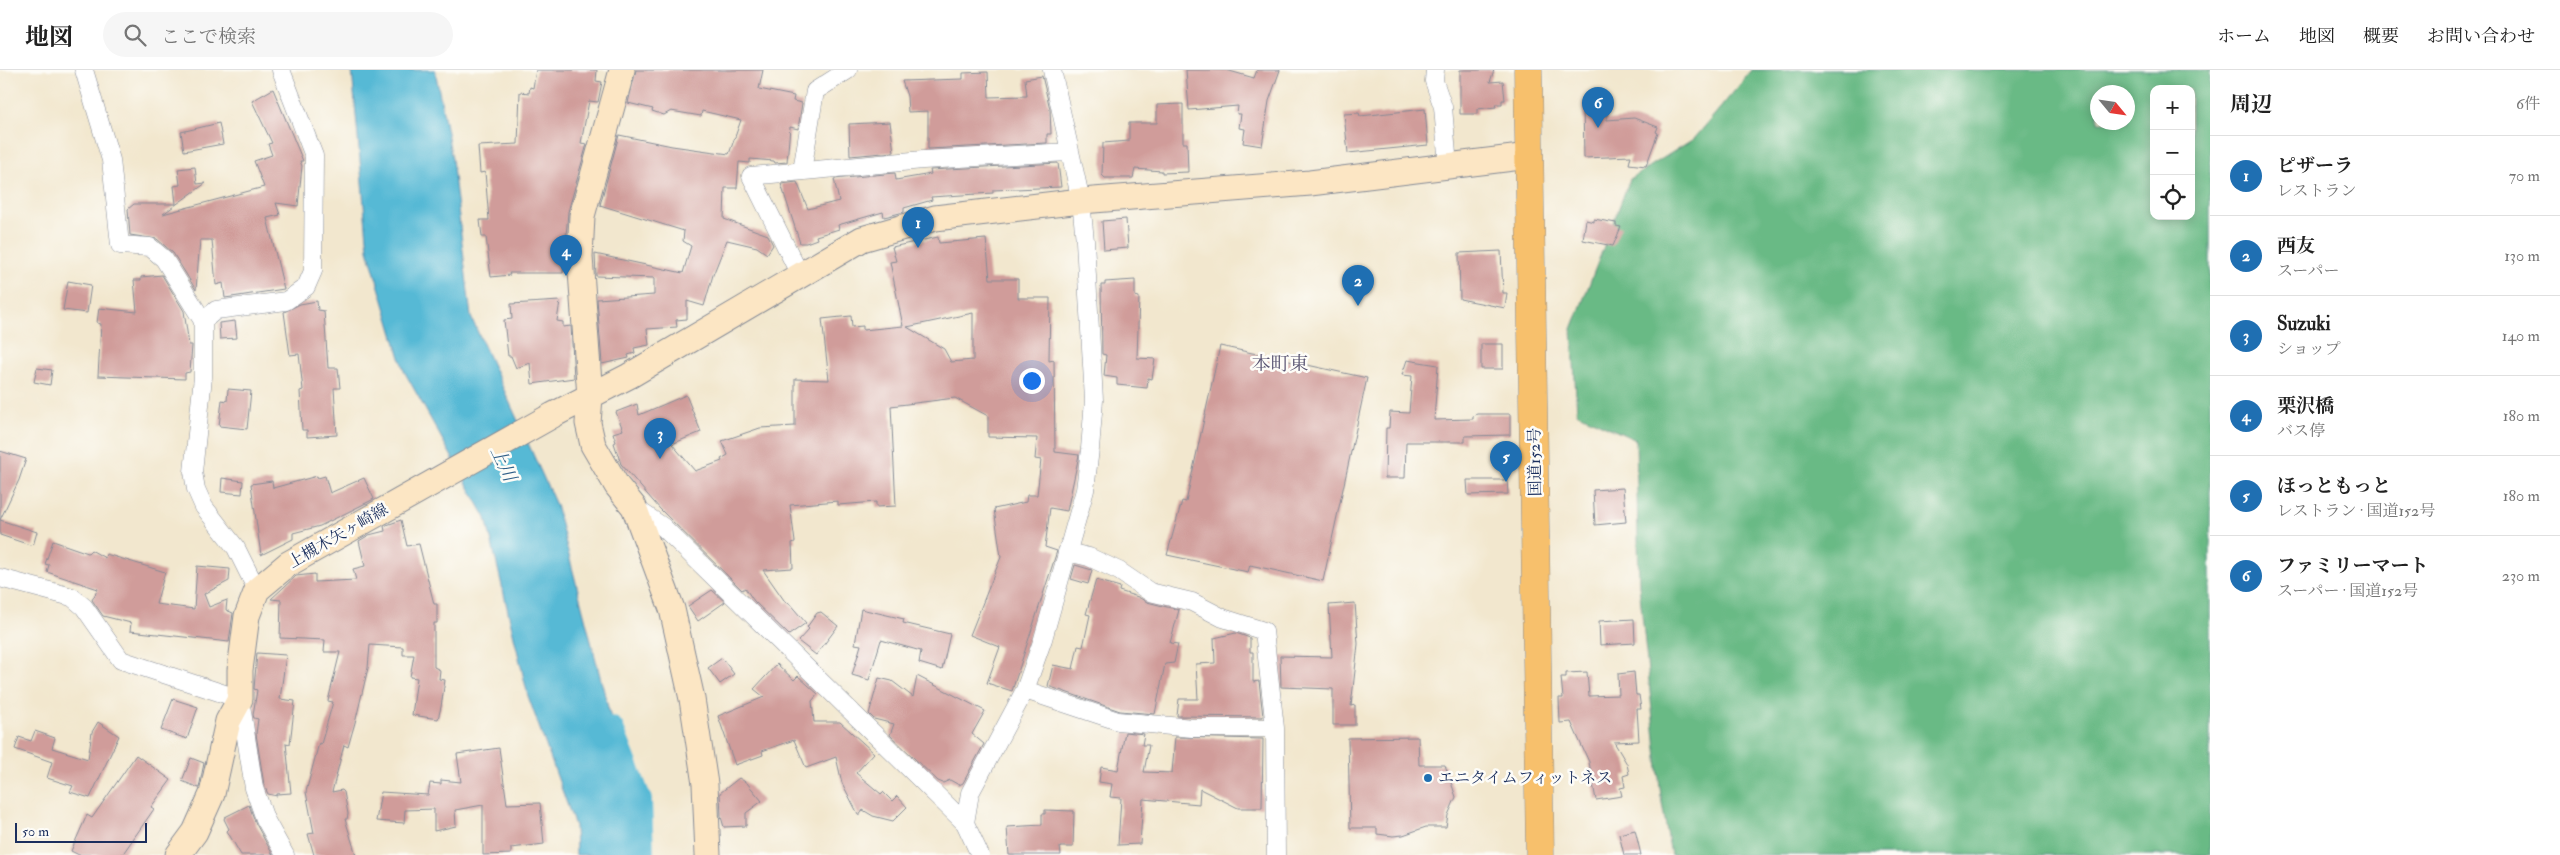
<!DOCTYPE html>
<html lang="ja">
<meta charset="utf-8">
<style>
body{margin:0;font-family:"IM FELL Double Pica","Noto Serif JP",serif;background:#f6f6f6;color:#222}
.controls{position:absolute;right:15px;top:15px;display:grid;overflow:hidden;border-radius:10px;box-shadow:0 2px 12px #0003}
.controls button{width:45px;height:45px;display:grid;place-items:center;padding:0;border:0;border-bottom:1px solid #e0e0e0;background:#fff;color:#222;font:25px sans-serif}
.compass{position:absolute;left:2090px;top:15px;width:45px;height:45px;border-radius:50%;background:#fff;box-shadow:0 2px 12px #0003;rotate:119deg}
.scale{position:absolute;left:15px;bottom:12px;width:132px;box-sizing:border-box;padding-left:5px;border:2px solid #1b2f5e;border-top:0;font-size:14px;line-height:18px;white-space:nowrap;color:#1b2f5e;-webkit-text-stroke:4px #fdfcf7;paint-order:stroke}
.you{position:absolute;left:1031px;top:310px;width:18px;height:18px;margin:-12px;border:4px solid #fff;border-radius:50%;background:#1a73e8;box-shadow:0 0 0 8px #1a73e833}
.badge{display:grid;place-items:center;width:32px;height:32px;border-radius:50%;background:#1f6fb2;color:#fff;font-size:16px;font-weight:700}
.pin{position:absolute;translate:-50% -41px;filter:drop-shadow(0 1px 2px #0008)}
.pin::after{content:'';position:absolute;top:26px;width:18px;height:15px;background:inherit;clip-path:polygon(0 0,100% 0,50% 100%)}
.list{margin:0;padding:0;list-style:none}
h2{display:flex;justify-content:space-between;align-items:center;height:65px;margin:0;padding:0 20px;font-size:21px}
h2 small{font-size:16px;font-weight:400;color:#767676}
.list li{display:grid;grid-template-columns:32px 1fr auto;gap:15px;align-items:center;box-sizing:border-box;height:80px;padding:0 20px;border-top:1px solid #e0e0e0}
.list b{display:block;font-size:19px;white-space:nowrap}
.list p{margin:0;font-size:16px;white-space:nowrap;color:#767676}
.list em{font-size:16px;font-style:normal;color:#767676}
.icon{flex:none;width:28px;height:28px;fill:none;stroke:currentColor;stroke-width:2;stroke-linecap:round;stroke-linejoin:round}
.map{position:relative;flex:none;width:2210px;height:785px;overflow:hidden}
header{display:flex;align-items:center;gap:30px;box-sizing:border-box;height:70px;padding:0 25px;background:#fff;border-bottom:1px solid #e0e0e0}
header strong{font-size:24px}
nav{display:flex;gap:28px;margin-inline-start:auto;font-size:18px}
.search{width:350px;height:45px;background:#f6f6f6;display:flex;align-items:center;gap:12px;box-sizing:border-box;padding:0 18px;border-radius:28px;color:#767676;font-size:19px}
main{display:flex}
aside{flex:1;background:#fff}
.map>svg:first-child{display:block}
</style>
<header>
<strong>地図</strong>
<div class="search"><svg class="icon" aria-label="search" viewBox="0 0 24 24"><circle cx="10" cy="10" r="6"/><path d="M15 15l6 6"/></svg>ここで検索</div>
<nav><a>ホーム</a><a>地図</a><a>概要</a><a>お問い合わせ</a></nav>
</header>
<main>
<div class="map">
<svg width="2210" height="785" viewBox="0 0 2210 785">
<rect width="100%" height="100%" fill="#fdfcf7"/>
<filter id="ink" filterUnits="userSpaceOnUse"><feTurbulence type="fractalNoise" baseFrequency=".02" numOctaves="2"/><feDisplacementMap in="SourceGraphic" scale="10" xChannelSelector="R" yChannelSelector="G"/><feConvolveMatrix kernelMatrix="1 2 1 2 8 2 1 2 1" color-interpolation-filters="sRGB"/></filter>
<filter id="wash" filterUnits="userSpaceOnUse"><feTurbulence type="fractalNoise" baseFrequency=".0096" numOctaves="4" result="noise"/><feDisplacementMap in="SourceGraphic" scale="20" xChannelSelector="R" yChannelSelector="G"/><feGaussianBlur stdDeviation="1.12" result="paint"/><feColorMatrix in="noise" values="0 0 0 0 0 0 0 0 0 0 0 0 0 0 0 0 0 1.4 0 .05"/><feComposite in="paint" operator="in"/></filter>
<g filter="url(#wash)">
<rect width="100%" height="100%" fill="#f2e7ce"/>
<path fill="#69ba85" stroke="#427472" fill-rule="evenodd" d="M 1752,0 L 2210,0 L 2210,785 L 1671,785 L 1661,727 L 1639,515 L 1636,370 L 1577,343 L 1572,259 L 1630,109 L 1695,68 ZM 2154,19 L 2191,19 L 2191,146 L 2154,146 ZM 2098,22 L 2128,22 L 2128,52 L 2098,52 Z"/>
<path fill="#56b9d5" stroke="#38749a" d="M 352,0 L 435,0 L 452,89 L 471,247 L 556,435 L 646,785 L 576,785 L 575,756 L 528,626 L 486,448 L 404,301 L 368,180 Z"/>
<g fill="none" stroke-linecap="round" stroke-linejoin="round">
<path stroke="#56b9d5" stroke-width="5.5" d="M 631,743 L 636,731"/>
<path stroke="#56b9d5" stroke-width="32" d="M 609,662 L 636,731 L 638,785"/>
</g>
<g id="blocks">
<path fill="#d09c9a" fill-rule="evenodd" d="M 536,0 L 597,0 L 596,11 L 602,12 L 598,32 L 589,31 L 581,73 L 587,74 L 568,142 L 563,203 L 509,203 L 510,205 L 491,207 L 486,167 L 482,167 L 480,150 L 489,150 L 485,102 L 480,103 L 478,76 L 518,74 L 520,22 L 529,23 L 530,17 L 533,18 Z
M 636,0 L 763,0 L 759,19 L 794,26 L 793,31 L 802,33 L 798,59 L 790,57 L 787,92 L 775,93 L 774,91 L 750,89 L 750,93 L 739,92 L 737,118 L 725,118 L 724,149 L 768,165 L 773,175 L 767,184 L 757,177 L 727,170 L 713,205 L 704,236 L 687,231 L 687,249 L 676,250 L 677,257 L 647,259 L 649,275 L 634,278 L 635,283 L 628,285 L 629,288 L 602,294 L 597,229 L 654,225 L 654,208 L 596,206 L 595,184 L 683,203 L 691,176 L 683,171 L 684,161 L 600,135 L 619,65 L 672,76 L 729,84 L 741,50 L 702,41 L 701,46 L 671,41 L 664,45 L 652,41 L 653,39 L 628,33 Z
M 1186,0 L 1226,0 L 1254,8 L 1257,0 L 1280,0 L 1269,31 L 1262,76 L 1243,73 L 1245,59 L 1239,58 L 1241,44 L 1237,44 L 1238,36 L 1189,40 Z
M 1460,0 L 1494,0 L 1490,12 L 1503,11 L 1505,30 L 1502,30 L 1502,34 L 1495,34 L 1496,37 L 1477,39 L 1477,44 L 1460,44 Z
M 988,2 L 989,27 L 1027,26 L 1025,9 L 1042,6 L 1050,39 L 1051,64 L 1047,64 L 1047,73 L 928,79 L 928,41 L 908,42 L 907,26 L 902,11 L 963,9 L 963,3 Z
M 273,19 L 303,91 L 300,91 L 302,96 L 298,136 L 276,133 L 280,145 L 267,148 L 284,219 L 225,228 L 223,213 L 216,215 L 212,170 L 200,170 L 196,220 L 173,183 L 157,169 L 130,165 L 128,139 L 134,134 L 176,134 L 174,116 L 180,115 L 178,99 L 195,97 L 197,114 L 206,113 L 163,144 L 264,117 L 254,91 L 272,85 L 268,74 L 272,73 L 252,31 Z
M 1583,32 L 1607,33 L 1607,50 L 1634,48 L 1658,57 L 1656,62 L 1658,63 L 1646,96 L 1629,94 L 1631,86 L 1584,88 Z
M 1183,34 L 1183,73 L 1187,73 L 1188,102 L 1162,103 L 1162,101 L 1135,99 L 1133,108 L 1105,108 L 1102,105 L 1103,73 L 1129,71 L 1129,53 L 1157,53 L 1157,35 Z
M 1425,39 L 1428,75 L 1348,83 L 1344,44 L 1359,43 L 1360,46 Z
M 890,52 L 894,82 L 850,86 L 849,54 Z
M 219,53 L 223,74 L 184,81 L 181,62 Z
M 1058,93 L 1061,117 L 993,120 L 993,123 L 931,127 L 932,130 L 904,138 L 904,142 L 884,147 L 883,142 L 838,155 L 839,159 L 816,166 L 817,169 L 806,173 L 800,173 L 781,114 L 797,112 L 808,139 L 839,131 L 834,109 L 895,103 L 896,110 L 931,104 L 930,100 Z
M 1126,149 L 1128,178 L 1104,180 L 1102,151 Z
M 1594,149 L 1616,153 L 1616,156 L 1621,157 L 1613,176 L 1583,170 L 1586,150 L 1594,152 Z
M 938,167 L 939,173 L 986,169 L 990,209 L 1018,209 L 1018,228 L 1050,228 L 1049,291 L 1054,290 L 1055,382 L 1079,385 L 1067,441 L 1050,438 L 1045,477 L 1057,481 L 1012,621 L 987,613 L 1000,577 L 970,565 L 1001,487 L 994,439 L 1026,432 L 1027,425 L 1037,425 L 1041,390 L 1035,389 L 1037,368 L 988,367 L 988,346 L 955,328 L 891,336 L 896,436 L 876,437 L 876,432 L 838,435 L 838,431 L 790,435 L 795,472 L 792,473 L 793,498 L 763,500 L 786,533 L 788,532 L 806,553 L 789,565 L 754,531 L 745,518 L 742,520 L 660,439 L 621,394 L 614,373 L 616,372 L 613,363 L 623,360 L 616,342 L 637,334 L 639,345 L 686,325 L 701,362 L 672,374 L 695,401 L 722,391 L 721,389 L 728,385 L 722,371 L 760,358 L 795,356 L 795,309 L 829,310 L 822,249 L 851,246 L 852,257 L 863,256 L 863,260 L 903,256 L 890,192 L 896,191 L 892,177 ZM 973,243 L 973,290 L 951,292 L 944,279 L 907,257 Z
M 1501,181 L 1503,223 L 1507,223 L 1505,238 L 1460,229 L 1459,183 Z
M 162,205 L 184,241 L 189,275 L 192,275 L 190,302 L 185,303 L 185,309 L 98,306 L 101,254 L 97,253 L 99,238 L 137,242 L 134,210 L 141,210 L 141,207 Z
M 1135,210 L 1135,226 L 1139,227 L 1137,288 L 1155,289 L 1152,309 L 1148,308 L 1147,318 L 1117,315 L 1117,308 L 1104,306 L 1106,285 L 1102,284 L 1101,215 L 1105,215 L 1105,212 Z
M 68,211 L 91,215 L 87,243 L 63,240 Z
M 317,231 L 318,240 L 324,241 L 328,298 L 338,298 L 340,318 L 334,318 L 337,365 L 307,367 L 307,360 L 302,360 L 300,321 L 303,320 L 299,284 L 290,285 L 284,242 L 300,234 Z
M 560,231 L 557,251 L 563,252 L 563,257 L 571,256 L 574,308 L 532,314 L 530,293 L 516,298 L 511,286 L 508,286 L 504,250 L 512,249 L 511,234 Z
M 235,251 L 237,268 L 220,269 L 219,253 Z
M 1481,274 L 1503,274 L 1503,299 L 1481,299 Z
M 1220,276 L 1367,308 L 1323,511 L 1250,495 L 1248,502 L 1167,485 L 1182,431 L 1186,432 Z
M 1407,290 L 1438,295 L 1434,350 L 1473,349 L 1473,346 L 1477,344 L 1510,344 L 1510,365 L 1465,366 L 1465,372 L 1406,372 L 1405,408 L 1385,408 L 1386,358 L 1389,358 L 1390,342 L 1409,343 L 1412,306 L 1402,305 Z
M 37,298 L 52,300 L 50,315 L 34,312 Z
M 228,319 L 251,321 L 247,359 L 219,356 L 222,330 L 227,331 Z
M 0,381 L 26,389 L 19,410 L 0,450 L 37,462 L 33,476 L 0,465 Z
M 317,406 L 318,408 L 325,406 L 330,423 L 364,408 L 374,429 L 320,456 L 293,463 L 293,469 L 261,485 L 251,414 L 272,411 L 273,418 Z
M 222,408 L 243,411 L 242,424 L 221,422 Z
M 1467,410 L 1507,410 L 1508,424 L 1468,425 Z
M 1623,418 L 1626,452 L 1595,455 L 1593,420 Z
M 401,450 L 407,476 L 419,474 L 434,534 L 437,534 L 437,553 L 434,553 L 434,597 L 440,600 L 439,609 L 445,610 L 441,637 L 438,649 L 412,645 L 417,608 L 410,607 L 414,585 L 403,585 L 403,577 L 370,575 L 368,598 L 356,649 L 348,677 L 344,675 L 332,722 L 342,720 L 344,722 L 348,744 L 347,749 L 345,749 L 356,785 L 314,785 L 308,764 L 314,763 L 306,722 L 319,673 L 321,674 L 333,632 L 328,631 L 340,582 L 324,582 L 325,570 L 280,568 L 281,530 L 271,529 L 296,506 L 315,504 L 315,512 L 356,510 L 353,499 L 365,496 L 359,471 L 369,465 L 385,461 L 384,456 Z
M 53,471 L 88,483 L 91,480 L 105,488 L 106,484 L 165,502 L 156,534 L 194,539 L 197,496 L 230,499 L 229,511 L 204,524 L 209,537 L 227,530 L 226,540 L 233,543 L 229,572 L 130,561 L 131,553 L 103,546 L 92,530 L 98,519 L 47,502 L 49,495 L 45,494 Z
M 1075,495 L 1092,500 L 1088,514 L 1071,509 Z
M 1096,510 L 1120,517 L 1119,521 L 1138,527 L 1147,532 L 1179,540 L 1170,573 L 1178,574 L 1174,593 L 1165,594 L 1155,644 L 1120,641 L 1048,616 L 1053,595 L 1073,599 L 1078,576 L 1083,577 L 1090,545 L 1086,544 Z
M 712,520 L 725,532 L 698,551 L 688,536 Z
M 1355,533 L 1358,574 L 1351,636 L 1355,635 L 1355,655 L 1333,655 L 1333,619 L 1281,617 L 1280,586 L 1332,587 L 1329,535 Z
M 861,539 L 904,549 L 903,553 L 950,564 L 942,600 L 919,593 L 921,581 L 881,570 L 869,610 L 852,605 L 861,575 L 855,574 Z
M 821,542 L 838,556 L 816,585 L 798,571 L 809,559 L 807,557 L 817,543 Z
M 1634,549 L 1635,573 L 1600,575 L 1599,551 Z
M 1236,563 L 1250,568 L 1250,582 L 1253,582 L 1253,612 L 1259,611 L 1263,647 L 1177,646 L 1179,629 L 1198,629 L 1196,594 L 1215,593 L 1214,568 Z
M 257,583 L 286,585 L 280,629 L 295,631 L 290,674 L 286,673 L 291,723 L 277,724 L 277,726 L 268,724 L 264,715 L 256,664 L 258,649 L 254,648 L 253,645 L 257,620 L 254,619 Z
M 722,588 L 734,604 L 720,614 L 708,598 Z
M 777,594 L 794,610 L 798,606 L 818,624 L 812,631 L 814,652 L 840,652 L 874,683 L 856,703 L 881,724 L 883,722 L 892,731 L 897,726 L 907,737 L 893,751 L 873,746 L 863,740 L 859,746 L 842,713 L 836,687 L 806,698 L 794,670 L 762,681 L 763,685 L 735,695 L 718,646 L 764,627 L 754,619 Z
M 1587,602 L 1589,626 L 1619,625 L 1618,604 L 1634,602 L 1636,625 L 1639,625 L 1641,639 L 1637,639 L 1639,671 L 1614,672 L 1627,694 L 1629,704 L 1623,706 L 1625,717 L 1620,718 L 1622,726 L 1596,730 L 1589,692 L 1571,652 L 1560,653 L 1559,628 L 1563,628 L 1561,607 L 1566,607 L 1566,603 Z
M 917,606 L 985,641 L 972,664 L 984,674 L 963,713 L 959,715 L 950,710 L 943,713 L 938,711 L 890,665 L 894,654 L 874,649 L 869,644 L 879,608 L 892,611 L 913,627 Z
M 173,629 L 198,637 L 187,669 L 161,660 Z
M 98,652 L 119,666 L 90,728 L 70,722 L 73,716 L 47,708 L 52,692 L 15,679 L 19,667 L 31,671 L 35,661 L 55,668 L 52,678 L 88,689 L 92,662 Z
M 1125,662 L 1144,664 L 1142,675 L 1149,675 L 1144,702 L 1172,703 L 1175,667 L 1263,669 L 1262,738 L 1238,738 L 1200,719 L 1199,734 L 1143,729 L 1140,774 L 1118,775 L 1121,728 L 1110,727 L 1112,714 L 1099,712 L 1101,697 L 1118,700 Z
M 1418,667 L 1419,695 L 1445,695 L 1456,727 L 1448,745 L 1446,757 L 1426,757 L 1403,765 L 1393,766 L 1377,764 L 1377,758 L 1350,758 L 1348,668 Z
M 499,678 L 507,734 L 540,733 L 544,774 L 511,778 L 511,784 L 483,785 L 483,735 L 455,740 L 456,756 L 434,761 L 434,739 L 405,740 L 404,753 L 376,751 L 381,722 L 428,725 L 430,713 L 441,714 L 441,710 L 461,712 L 457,684 Z
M 136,685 L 171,710 L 151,737 L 154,739 L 122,785 L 79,785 L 71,781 L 87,745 L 92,748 Z
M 191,688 L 204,693 L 199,718 L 182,711 Z
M 739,708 L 747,713 L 762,731 L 746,743 L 746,756 L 724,757 L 721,747 L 720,723 Z
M 249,735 L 256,754 L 273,785 L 241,785 L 227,761 L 229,759 L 224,749 L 225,747 Z
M 1045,740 L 1074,741 L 1073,777 L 1060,777 L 1061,785 L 1009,785 L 1007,757 L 1042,755 L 1042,744 L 1045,744 Z
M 1635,760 L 1641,785 L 1624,785 L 1619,764 Z"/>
</g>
</g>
<g filter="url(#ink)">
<use href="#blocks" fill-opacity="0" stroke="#868b96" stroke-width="1"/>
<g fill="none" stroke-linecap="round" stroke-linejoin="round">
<defs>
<path id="street" d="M 84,0 L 111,90 L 120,175 L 150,177 L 164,189 L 203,251 L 203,307 L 193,402 L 196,419 L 204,437 L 236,478 L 257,520
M 1435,0 L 1434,11 L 1443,37 L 1448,96
M 802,101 L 815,21 L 848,0
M 800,205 L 751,106 L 923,90 L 1069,82
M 203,251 L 216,240 L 286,231 L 306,217 L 313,201 L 314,86 L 281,0
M 634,437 L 663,457 L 965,753 L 980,785
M 1067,482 L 1089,487 L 1119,501 L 1150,522 L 1192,532 L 1223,548 L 1264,561 L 1275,658 L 1276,785
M 0,508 L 72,527 L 84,537 L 121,590 L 240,629 L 254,718 L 265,749 L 285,785
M 1025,620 L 1118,651 L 1192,658 L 1275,658
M 965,753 L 970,723 L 1025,620 L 1043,569 L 1085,420 L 1090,379 L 1094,330 L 1085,171 L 1081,131 L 1052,0"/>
<path id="secondary" d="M 622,0 L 582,146 L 580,187 L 590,327 L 588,353 L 593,375 L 617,416 L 634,437 L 672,539 L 692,629 L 705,714 L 708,785
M 178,785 L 195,762 L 212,724 L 228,651 L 240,629 L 240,600 L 247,546 L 257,520 L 288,494 L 553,345 L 629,306 L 862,169 L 935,148 L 1081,131 L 1310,113 L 1529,86"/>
<path id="highway" d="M 1528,0 L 1540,785"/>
</defs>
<use href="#street" stroke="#868b96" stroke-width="19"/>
<use href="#secondary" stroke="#868b96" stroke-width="27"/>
<use href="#highway" stroke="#868b96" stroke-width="29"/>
<use href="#street" stroke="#fff" stroke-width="18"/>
<use href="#secondary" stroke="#fce6c4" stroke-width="25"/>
<use href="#highway" stroke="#f7c06c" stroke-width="28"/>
</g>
</g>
<circle fill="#1f6fb2" stroke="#fdfcf7" stroke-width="2" cx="1428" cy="708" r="5"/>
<g text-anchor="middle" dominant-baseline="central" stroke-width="5" stroke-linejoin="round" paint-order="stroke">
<g font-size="16" fill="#1b2f5e" stroke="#fdfcf7">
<text transform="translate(1535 392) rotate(-91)">国道152号</text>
<text transform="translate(338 466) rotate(-30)">上槻木矢ヶ崎線</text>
</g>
<g font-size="16" fill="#1b2f5e" stroke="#fdfcf7" text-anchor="start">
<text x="1438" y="708">エニタイムフィットネス</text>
</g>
<g font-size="18" font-style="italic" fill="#305f88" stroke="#fdfcf7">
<text transform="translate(503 394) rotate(65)">上川</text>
</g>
<g font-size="19" fill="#5a5573" stroke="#fdfcf7">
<text x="1280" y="294">本町東</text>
</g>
</g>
</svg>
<div class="controls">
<button>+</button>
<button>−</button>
<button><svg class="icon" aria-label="locate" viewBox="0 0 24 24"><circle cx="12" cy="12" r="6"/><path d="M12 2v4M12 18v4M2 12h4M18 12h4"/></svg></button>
</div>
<svg class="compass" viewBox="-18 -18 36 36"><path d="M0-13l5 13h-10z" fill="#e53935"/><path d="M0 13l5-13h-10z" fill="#767676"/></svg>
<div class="scale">50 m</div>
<div class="you"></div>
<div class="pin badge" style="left:918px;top:178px">1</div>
<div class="pin badge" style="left:1358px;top:236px">2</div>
<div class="pin badge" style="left:660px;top:389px">3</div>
<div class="pin badge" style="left:566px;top:206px">4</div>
<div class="pin badge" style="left:1506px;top:412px">5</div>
<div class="pin badge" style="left:1598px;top:58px">6</div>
</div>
<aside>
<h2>周辺<small>6件</small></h2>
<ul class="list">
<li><span class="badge">1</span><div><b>ピザーラ</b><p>レストラン</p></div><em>70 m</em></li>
<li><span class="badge">2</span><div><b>西友</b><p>スーパー</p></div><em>130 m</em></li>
<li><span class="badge">3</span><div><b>Suzuki</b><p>ショップ</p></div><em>140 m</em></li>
<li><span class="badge">4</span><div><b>栗沢橋</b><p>バス停</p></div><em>180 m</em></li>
<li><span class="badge">5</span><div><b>ほっともっと</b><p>レストラン · 国道152号</p></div><em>180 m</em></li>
<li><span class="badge">6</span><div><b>ファミリーマート</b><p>スーパー · 国道152号</p></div><em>230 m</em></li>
</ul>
</aside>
</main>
